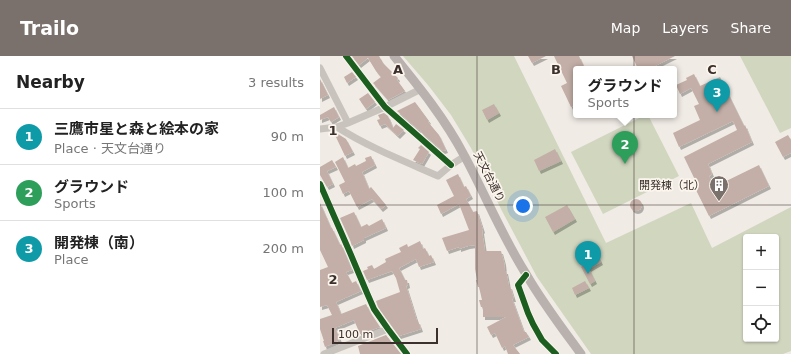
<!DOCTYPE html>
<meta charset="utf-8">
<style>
body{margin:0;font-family:"DejaVu Sans","Noto Sans JP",sans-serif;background:#f6f6f6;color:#222}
.controls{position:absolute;right:12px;bottom:12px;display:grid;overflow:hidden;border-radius:4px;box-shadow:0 1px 3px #0004}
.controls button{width:36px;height:36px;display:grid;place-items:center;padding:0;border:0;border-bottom:1px solid #e0e0e0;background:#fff;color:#222;font:20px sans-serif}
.scale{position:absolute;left:12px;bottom:10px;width:106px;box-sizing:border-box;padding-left:4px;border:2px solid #3b302b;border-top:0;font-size:11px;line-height:14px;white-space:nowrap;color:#3b302b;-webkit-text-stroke:3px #fbf5ee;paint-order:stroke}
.you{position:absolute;left:203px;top:150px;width:14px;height:14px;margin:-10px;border:3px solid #fff;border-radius:50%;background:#1a73e8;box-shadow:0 0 0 6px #1a73e833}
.badge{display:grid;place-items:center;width:26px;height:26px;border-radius:50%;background:#7a716c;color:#fff;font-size:13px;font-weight:700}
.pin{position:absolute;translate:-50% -33px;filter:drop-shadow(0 1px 2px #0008)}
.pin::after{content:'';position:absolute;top:21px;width:14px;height:12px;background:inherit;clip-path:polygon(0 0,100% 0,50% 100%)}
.popup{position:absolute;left:253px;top:10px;width:104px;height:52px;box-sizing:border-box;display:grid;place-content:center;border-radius:4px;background:#fff;filter:drop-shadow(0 1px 3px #0005);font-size:13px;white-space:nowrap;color:#767676}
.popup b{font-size:15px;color:#222}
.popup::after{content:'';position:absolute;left:50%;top:100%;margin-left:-8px;border:8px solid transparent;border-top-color:#fff}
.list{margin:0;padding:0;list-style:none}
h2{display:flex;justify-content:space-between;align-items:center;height:52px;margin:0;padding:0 16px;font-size:17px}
h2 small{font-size:13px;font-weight:400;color:#767676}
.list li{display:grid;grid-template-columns:26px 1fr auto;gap:12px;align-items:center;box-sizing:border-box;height:56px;padding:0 16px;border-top:1px solid #e0e0e0}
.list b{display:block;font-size:15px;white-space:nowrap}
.list p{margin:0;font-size:13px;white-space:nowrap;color:#767676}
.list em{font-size:13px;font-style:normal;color:#767676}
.icon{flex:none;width:22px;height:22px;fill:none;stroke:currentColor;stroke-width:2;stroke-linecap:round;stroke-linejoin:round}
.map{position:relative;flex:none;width:471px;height:298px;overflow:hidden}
header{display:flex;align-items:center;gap:24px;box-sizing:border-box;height:56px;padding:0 20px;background:#7a716c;color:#fff}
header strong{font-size:19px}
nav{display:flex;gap:22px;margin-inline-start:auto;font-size:14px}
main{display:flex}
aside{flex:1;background:#fff}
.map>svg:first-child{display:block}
</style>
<header>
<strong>Trailo</strong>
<nav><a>Map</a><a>Layers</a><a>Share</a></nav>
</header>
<main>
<aside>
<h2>Nearby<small>3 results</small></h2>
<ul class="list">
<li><span class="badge" style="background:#0f9aa8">1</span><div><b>三鷹市星と森と絵本の家</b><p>Place · 天文台通り</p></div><em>90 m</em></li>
<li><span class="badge" style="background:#2e9e5b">2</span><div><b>グラウンド</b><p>Sports</p></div><em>100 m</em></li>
<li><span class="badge" style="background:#0f9aa8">3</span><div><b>開発棟（南）</b><p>Place</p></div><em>200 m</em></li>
</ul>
</aside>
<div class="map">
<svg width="471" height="298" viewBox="0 0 471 298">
<defs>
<filter id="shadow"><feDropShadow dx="2" dy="3" stdDeviation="0" flood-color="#0004"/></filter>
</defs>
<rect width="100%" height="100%" fill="#f0ebe5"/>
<path fill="#d1d6bf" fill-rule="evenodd" d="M 83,0 L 194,0 L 286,187 L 371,147 L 392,192 L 471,151 L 471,295 L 463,298 L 271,298 L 217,221 L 182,155 L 151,92 L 131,59 L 108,29 ZM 426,181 L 456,181 L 456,283 L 426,283 Z
M 420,0 L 471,0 L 471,72 L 460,77 Z
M 325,59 L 328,59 L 359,120 L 283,158 L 251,96 Z"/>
<path fill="#c3afa7" filter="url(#shadow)" d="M 32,0 L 59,0 L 63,7 L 78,22 L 77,24 L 85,35 L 68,44 L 53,27 L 61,21 L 56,15 L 48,2 L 39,9 Z
M 208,0 L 226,0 L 212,7 Z
M 234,0 L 259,0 L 265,13 L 256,13 L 256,49 L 251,51 L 241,30 L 247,27 Z
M 312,0 L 355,0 L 329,13 L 318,13 Z
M 32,16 L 36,21 L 27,27 L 24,21 Z
M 374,18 L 380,30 L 400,21 L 424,70 L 425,69 L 432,86 L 388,108 L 392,118 L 389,120 L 394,131 L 439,109 L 449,130 L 389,160 L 375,132 L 378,130 L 364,101 L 417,74 L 413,65 L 359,91 L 353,77 L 380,64 L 374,50 L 379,48 L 371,32 L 360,38 L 356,29 L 367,24 L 366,22 Z
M 0,23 L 8,39 L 0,43 Z
M 48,37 L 55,46 L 46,53 L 39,43 Z
M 95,46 L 109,65 L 108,66 L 119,79 L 126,94 L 123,95 L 103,78 L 100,74 L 99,74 L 77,55 Z
M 174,48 L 179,57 L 167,64 L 162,54 Z
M 14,51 L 19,61 L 11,66 L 8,61 L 0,64 L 0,59 Z
M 64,57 L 68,60 L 73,72 L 76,68 L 84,74 L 78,80 L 65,68 L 60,70 L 57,64 L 60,63 L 58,59 Z
M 18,78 L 26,83 L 33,96 L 25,100 L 15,79 Z
M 468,79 L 471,84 L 471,97 L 463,101 L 455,86 Z
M 101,89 L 109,96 L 102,108 L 93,104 L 100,93 L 98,92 Z
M 235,93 L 241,105 L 219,115 L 214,104 Z
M 51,100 L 55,109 L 42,116 L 49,133 L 51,131 L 66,149 L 61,153 L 52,143 L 37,151 L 29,135 L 23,138 L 19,129 L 25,126 L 15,106 L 23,101 L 28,112 L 35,108 L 36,110 L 46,105 L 45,102 Z
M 12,104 L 16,111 L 7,115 L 13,128 L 7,131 L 0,119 L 0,111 Z
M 138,118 L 144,131 L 146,130 L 151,140 L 146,143 L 153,156 L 157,155 L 163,174 L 162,175 L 165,195 L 181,195 L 184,206 L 185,215 L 186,215 L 189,230 L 190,230 L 194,243 L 192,243 L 204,276 L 206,276 L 209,281 L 193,289 L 200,298 L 188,298 L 185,290 L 182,292 L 175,277 L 171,279 L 167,271 L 186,261 L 163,261 L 163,251 L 161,251 L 159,244 L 162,244 L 159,231 L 158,231 L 156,224 L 157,224 L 155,213 L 155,189 L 148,190 L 139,193 L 139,191 L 127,195 L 122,182 L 149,174 L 139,148 L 121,158 L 117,149 L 134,140 L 126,124 Z
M310 149a6 6 0 1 1 12 0a6 6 0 1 1-12 0Z
M 0,147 L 11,172 L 12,172 L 20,189 L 21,188 L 32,214 L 26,216 L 32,227 L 36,225 L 41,235 L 16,246 L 21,258 L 46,248 L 50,256 L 60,271 L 40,278 L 34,264 L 15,272 L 20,284 L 5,291 L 3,285 L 4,285 L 0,273 L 0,263 L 12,259 L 7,249 L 0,251 L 0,214 L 8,211 L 0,194 Z
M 247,149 L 255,163 L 233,176 L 225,161 Z
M 34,156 L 41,171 L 47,168 L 49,170 L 62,163 L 66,172 L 44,182 L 44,184 L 32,190 L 30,184 L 20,162 Z
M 100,185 L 103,193 L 105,192 L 109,200 L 111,199 L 114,206 L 99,211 L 96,203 L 79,212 L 85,224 L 87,224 L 88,229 L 86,230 L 97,265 L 98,265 L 101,273 L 79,280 L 58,251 L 56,245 L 80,236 L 76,222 L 72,215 L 47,224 L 43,215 L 48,213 L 47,211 L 52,209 L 54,213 L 66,206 L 65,203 L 81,196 L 79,192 L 87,188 L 88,191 Z
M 268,199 L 270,204 L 278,200 L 281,206 L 269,213 L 275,225 L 270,228 L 261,211 L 265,208 L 262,202 Z
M 265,225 L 269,232 L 255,239 L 252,232 Z
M 66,279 L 81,298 L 40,298 L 38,290 Z"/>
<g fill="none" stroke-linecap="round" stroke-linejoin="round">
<path stroke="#c9c3be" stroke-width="7" d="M 26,0 L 65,51 L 131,109
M 0,12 L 28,67
M 17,71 C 48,91 84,105 118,120 L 131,109 L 145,100
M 0,73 L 17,71 L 28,67 L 65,51 L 101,33
M 0,128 L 31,199 L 47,237 L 54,253 L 68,273 L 87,298
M 206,219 L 198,229 L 208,257 L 213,268 L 222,284 L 236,298
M 4,298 L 68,273"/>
<path stroke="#b8b1ad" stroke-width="9" d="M 74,0 C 100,32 125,63 144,99 C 165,138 182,180 206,218 C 222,246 242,272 261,298"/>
<defs>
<path id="cycleway" d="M 26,0 L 65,51 L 131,109
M 0,128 L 31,199 L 47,237 L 54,253 L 68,273 L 87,298
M 206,219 L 198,229 L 208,257 L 213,268 L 222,284 L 236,298"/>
</defs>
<use href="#cycleway" stroke="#fbf5ee" stroke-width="8"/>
<use href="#cycleway" stroke="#1b5e20" stroke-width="6"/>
</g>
<path fill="none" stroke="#3b302b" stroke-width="1" stroke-opacity="0.55" d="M 157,0 L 157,298M 314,0 L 314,298M 0,149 L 471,149"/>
<defs>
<symbol id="building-pin" viewBox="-11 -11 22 30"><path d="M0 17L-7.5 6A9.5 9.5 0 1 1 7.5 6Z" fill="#7a716c" stroke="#fbf5ee"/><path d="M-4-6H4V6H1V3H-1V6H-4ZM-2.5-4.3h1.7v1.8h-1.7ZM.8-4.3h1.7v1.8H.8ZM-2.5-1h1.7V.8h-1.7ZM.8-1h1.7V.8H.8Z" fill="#fff"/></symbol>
</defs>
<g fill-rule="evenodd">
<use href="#building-pin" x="388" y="118" width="22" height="30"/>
</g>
<g text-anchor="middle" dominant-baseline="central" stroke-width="3.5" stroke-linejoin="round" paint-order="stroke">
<g font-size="11" fill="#3b302b" stroke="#fbf5ee">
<text transform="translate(169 121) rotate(63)">天文台通り</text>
</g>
<g font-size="11" fill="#3b302b" stroke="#fbf5ee" text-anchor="end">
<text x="385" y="129">開発棟（北）</text>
</g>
</g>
<g font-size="13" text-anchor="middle" font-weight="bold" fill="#3b302b" stroke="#fbf5ee" stroke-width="3.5" stroke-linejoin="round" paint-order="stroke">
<text x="78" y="18">A</text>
<text x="236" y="18">B</text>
<text x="392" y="18">C</text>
<text x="13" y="79">1</text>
<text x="13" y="228">2</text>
</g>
</svg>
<div class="controls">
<button>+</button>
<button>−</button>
<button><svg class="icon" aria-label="locate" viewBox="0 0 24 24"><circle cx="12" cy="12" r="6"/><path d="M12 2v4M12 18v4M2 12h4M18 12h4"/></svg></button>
</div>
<div class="scale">100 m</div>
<div class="you"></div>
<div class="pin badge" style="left:268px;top:218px;background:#0f9aa8">1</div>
<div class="pin badge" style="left:305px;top:108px;background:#2e9e5b">2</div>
<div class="popup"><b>グラウンド</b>Sports</div>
<div class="pin badge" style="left:397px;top:56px;background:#0f9aa8">3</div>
</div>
</main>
